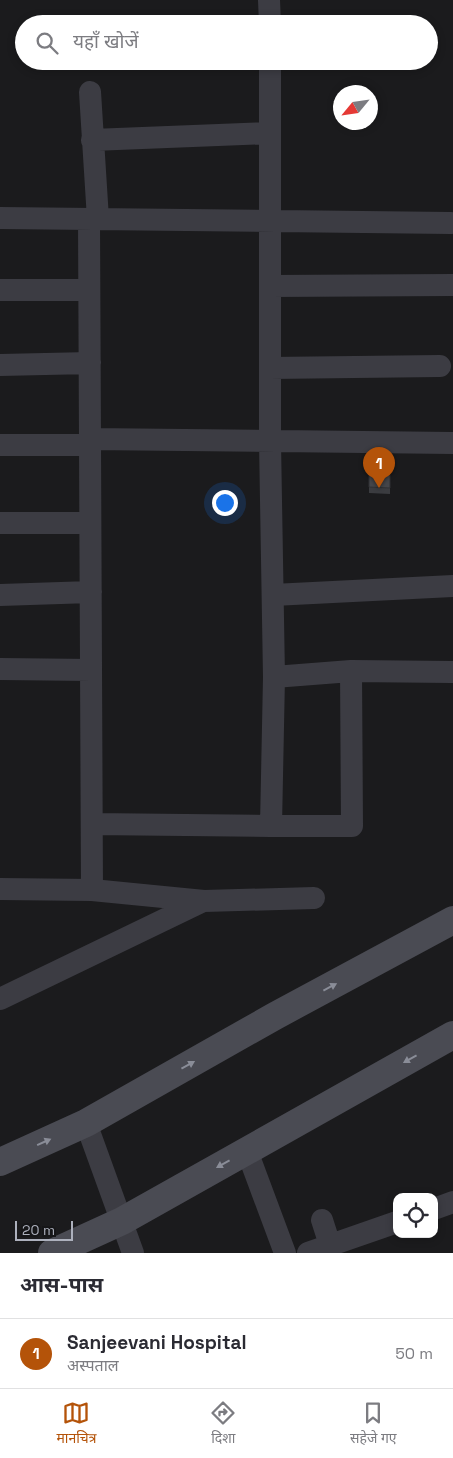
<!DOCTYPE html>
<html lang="hi">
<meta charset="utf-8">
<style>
body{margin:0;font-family:"Space Grotesk","Noto Sans Devanagari",sans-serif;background:#f7f7f7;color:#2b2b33}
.controls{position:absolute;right:15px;bottom:15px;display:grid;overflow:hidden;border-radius:10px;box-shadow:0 2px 8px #0003}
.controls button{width:45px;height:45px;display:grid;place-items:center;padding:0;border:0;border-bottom:1px solid #e1e1e2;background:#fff;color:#2b2b33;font:25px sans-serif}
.compass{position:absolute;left:333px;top:85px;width:45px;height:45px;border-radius:50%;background:#fff;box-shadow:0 2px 8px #0003;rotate:241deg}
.scale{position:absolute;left:15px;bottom:12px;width:58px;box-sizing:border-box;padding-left:5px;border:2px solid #adb1bd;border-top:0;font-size:14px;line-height:18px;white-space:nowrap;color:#adb1bd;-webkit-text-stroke:4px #161618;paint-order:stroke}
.you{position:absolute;left:224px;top:502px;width:18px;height:18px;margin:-12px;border:4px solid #fff;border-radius:50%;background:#1a73e8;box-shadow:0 0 0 8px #1a73e833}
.badge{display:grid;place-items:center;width:32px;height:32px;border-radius:50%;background:#b45309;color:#fff;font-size:16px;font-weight:700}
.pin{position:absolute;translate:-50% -41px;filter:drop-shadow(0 1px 2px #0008)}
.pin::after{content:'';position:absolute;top:26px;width:18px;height:15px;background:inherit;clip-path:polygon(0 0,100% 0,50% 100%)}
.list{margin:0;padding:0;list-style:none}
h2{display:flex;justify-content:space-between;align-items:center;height:65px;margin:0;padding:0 20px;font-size:21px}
h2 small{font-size:16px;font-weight:400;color:#7c7c81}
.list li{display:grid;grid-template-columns:32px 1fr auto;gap:15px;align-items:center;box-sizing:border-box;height:70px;padding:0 20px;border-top:1px solid #e1e1e2}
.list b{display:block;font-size:19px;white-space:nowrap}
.list p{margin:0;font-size:16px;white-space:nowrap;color:#7c7c81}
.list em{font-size:16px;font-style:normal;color:#7c7c81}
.icon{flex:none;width:28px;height:28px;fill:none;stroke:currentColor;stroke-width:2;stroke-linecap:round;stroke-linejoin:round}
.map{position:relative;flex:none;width:453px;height:1253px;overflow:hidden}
.search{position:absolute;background:#fff;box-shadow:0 2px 8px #0003;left:15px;right:15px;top:15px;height:55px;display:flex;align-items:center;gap:12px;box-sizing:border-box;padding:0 18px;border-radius:28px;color:#7c7c81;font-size:19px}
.sheet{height:135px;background:#fff}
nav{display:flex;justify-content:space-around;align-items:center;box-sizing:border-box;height:70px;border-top:1px solid #e1e1e2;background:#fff;font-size:14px;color:#7c7c81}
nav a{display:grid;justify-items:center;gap:2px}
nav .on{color:#b45309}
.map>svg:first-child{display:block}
</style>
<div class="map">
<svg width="453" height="1253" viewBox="0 0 453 1253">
<rect width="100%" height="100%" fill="#1b1b1d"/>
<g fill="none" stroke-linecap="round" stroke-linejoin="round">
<path stroke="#3c3c43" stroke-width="22" d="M 269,0 L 270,24
M 270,61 L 270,441 L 274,677 L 271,826 L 352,826 L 351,671
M 90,92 L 98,219
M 92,140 L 270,133
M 0,218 L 451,223
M 89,219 L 92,890
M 270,286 L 453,285
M 0,290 L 89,290
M 0,365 L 90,363
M 270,368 L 440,366
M 90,439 L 453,443
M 0,445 L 90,445
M 0,523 L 90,523
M 0,595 L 91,592
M 273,595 L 453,586
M 0,669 L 91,670
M 274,677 L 351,671 L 452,672
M 92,824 L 271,826
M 0,889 L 92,890 L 204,901 L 314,898
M 0,999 L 203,901
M 86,1123 L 133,1253
M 247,1151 L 285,1253
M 434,1209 L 453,1202
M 322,1220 L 330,1245
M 308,1253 L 397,1222"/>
<path stroke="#4a4b53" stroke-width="28" d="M 0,1162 L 86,1123 L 275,1016 L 453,920
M 52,1253 L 122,1221 L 453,1035"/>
</g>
<path fill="#3b3c40" d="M 369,475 L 390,475 L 390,494 L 369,493 Z"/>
<path fill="#45464a" stroke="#303134" d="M 369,475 L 390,475 L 390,488 L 369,487 Z"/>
<defs><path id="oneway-solid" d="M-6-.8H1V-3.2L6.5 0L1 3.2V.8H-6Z" transform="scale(1.25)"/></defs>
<g fill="#8a8d98">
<use href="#oneway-solid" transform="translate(330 987) rotate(-28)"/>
<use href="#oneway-solid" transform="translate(410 1059) rotate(151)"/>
<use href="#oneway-solid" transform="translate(188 1065) rotate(-29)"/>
<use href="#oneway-solid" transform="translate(44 1142) rotate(-24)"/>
<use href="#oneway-solid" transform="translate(223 1164) rotate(151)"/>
</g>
</svg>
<div class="controls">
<button><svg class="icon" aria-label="locate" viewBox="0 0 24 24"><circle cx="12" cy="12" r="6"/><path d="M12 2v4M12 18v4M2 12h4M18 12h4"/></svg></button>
</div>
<svg class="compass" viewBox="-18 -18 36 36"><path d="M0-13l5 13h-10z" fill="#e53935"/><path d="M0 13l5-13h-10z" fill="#7c7c81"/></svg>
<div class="scale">20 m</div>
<div class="you"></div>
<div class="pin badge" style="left:379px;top:488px">1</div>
<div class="search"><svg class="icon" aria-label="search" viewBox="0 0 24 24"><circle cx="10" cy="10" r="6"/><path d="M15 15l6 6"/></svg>यहाँ खोजें</div>
</div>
<section class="sheet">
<h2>आस-पास<small></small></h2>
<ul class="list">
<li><span class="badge">1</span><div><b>Sanjeevani Hospital</b><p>अस्पताल</p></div><em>50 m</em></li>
</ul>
</section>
<nav>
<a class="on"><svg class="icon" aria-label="map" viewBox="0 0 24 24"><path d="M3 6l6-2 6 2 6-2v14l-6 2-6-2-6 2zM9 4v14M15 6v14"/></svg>मानचित्र</a>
<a><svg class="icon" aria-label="directions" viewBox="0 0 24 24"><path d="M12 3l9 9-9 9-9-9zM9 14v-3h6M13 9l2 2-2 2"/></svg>दिशा</a>
<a><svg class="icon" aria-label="saved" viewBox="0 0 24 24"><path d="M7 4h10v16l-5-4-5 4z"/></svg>सहेजे गए</a>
</nav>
